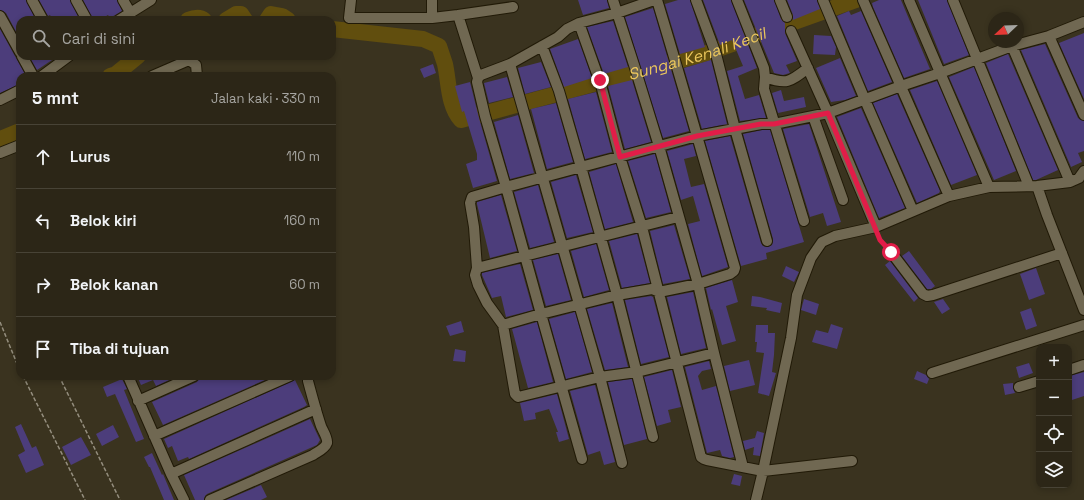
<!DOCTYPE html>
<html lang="id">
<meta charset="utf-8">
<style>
body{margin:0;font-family:"Space Grotesk",sans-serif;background:#383224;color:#f1f3f6}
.controls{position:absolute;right:12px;bottom:12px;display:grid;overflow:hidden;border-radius:8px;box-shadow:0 2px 6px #0003}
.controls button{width:36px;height:36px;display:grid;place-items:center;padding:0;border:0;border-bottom:1px solid #484336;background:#2c2617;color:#f1f3f6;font:20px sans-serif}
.compass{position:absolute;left:988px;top:12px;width:36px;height:36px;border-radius:50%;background:#2c2617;box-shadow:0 2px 6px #0003;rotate:247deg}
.stop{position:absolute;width:12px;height:12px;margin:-9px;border:3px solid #e11d48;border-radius:50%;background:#fff}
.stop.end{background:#e11d48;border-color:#fff;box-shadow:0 1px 4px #0008}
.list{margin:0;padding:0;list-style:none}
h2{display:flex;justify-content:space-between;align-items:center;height:52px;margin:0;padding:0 16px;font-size:17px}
h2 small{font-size:13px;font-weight:400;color:#a6a5a1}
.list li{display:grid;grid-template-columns:26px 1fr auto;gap:12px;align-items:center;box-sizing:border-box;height:64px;padding:0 16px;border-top:1px solid #484336}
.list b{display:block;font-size:15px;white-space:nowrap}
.list em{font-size:13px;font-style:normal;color:#a6a5a1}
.icon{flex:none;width:22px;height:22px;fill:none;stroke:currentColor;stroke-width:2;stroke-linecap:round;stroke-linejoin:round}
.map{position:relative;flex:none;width:1084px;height:500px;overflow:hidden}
.search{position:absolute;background:#2c2617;box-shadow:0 2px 6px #0003;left:16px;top:16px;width:320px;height:44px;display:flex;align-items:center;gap:10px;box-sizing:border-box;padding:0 14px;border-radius:12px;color:#a6a5a1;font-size:15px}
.panel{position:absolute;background:#2c2617;box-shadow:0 2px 6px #0003;left:16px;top:72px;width:320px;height:308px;border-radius:12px}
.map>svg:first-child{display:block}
</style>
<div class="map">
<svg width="1084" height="500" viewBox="0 0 1084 500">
<rect width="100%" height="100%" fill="#3a331f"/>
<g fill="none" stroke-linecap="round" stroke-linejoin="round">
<g stroke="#614e0e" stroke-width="16">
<path d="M 188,20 C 193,18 199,16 204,20"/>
<path d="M 226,20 L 236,14 L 241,14 L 245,20"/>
<path d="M 267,20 L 271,14 L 282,16 L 288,20"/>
<path id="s1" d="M 332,29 L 423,39 L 439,46 C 441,52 443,58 445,64 C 449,82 448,106 461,120 L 707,53 L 856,0"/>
<path d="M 110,76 L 116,74 L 138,56"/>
<path d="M 0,139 L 20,131"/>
</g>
</g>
<path fill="#4c3d7b" d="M 0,0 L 26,0 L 36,20 L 20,20 L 20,39 L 6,13 L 0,10 Z
M 39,0 L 70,0 L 80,20 L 53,20 L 50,15 L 48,16 Z
M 83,0 L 117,0 L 122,11 L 110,18 L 108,15 L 99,20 L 93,20 Z
M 578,0 L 607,0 L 609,8 L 583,15 Z
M 678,0 L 690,0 L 705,47 L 680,54 L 665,4 Z
M 703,0 L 731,0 L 757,68 L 738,76 L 745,99 L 759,95 L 766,118 L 740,121 L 727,71 L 743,66 L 732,40 L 720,45 Z
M 744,0 L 774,0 L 781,19 L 785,23 L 785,33 L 797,61 L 786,65 L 790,73 L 783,75 L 774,73 Z
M 787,0 L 817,0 L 820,9 L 793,20 L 793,15 Z
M 879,0 L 901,0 L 930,69 L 904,78 L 873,7 L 872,3 Z
M 918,0 L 947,0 L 969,55 L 944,64 Z
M 653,8 L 689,131 L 663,138 L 625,17 Z
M 849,11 L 851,15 L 861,11 L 892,82 L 868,91 L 837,16 Z
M 613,21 L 628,67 L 604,74 L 587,27 Z
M 0,29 L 26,76 L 20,76 L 20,84 L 0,93 Z
M 1084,33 L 1084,99 L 1059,43 Z
M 814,35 L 831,36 L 836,47 L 835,55 L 813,54 Z
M 578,39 L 592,78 L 564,87 L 550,49 Z
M 1045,44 L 1078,118 L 1081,120 L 1084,121 L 1084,151 L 1078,153 L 1082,162 L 1071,167 L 1021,50 Z
M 1008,54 L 1058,170 L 1036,180 L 1033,180 L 986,63 Z
M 29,56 L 58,56 L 37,70 Z
M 840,58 L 856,96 L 845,100 L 831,102 L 816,68 Z
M 711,60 L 727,124 L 702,129 L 684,68 Z
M 541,62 L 551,87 L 525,94 L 518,68 Z
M 433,64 L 436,73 L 424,78 L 420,69 Z
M 974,67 L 1016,171 L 994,180 L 949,77 Z
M 507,77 L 513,97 L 489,103 L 484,83 Z
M 632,80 L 651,142 L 625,149 L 608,86 Z
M 937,81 L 977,175 L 951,185 L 910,90 Z
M 470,82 L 479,118 L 497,181 L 473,188 L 466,164 L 477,160 L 477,154 L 464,111 L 462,112 L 455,86 Z
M 781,90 L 784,101 L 804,97 L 806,107 L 778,113 L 772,93 Z
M 596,92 L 612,152 L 585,159 L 568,99 Z
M 897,94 L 940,191 L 939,193 L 917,203 L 873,103 Z
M 556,103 L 573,162 L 547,169 L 531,109 Z
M 861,108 L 905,208 L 879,218 L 837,117 Z
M 518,115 L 534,173 L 510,179 L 494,122 Z
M 809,124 L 841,222 L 827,226 L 823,213 L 810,217 L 783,129 Z
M 762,130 L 770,130 L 804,242 L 766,253 L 767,259 L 741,266 L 705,141 L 730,136 L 761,243 L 763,246 L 768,247 L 772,245 L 773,239 L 743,134 Z
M 693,144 L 696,156 L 684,159 L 691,187 L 704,184 L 728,267 L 702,276 L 688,224 L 700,221 L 693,196 L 681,200 L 667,151 Z
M 655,154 L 671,212 L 646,218 L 628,161 Z
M 616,164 L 633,222 L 605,229 L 589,172 Z
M 576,175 L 593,232 L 567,238 L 551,182 Z
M 538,185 L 554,242 L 530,248 L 514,192 Z
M 501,195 L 517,251 L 490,258 L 477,204 L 477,202 Z
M 674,225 L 690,279 L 663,284 L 650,231 Z
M 637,234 L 650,283 L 622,288 L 609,241 Z
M 596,244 L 609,290 L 584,297 L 571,251 Z
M 909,251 L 935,286 L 931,289 L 927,289 L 902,256 Z
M 558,254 L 571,300 L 546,306 L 533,260 Z
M 890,261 L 918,298 L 914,302 L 885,265 Z
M 520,264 L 533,310 L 506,317 L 501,296 L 492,298 L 482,275 L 482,273 Z
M 786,266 L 799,272 L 794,282 L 782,276 Z
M 1036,268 L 1045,294 L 1029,300 L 1020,274 Z
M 732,280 L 738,302 L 726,306 L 736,341 L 722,345 L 712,309 L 711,310 L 706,288 Z
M 693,292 L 706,348 L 681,354 L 667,297 Z
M 651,296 L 653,297 L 669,357 L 641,364 L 625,300 Z
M 752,296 L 760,297 L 782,303 L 780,313 L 766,310 L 767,308 L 751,306 Z
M 804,299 L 819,304 L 816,315 L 801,310 Z
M 943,299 L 950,309 L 942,314 L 934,302 Z
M 612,303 L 628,367 L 605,370 L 587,309 Z
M 1031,308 L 1037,326 L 1026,330 L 1020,312 Z
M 575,312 L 592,372 L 566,379 L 549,319 Z
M 461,321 L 464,332 L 450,336 L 446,326 Z
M 537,322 L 553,382 L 528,388 L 512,329 Z
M 831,324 L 843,328 L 837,349 L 812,342 L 816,330 L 828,333 Z
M 756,325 L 768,325 L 768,333 L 775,333 L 774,355 L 772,372 L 776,373 L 769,396 L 758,393 L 764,353 L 756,352 L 757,342 L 755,342 Z
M 455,349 L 466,351 L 465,362 L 453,361 Z
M 749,360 L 755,385 L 730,391 L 724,366 Z
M 709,361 L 711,369 L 702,371 L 698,376 L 702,390 L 716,386 L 734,457 L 730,458 L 722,456 L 720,450 L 707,453 L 685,367 Z
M 1029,363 L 1033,373 L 1019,378 L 1016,367 Z
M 672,370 L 681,407 L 668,410 L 671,422 L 657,426 L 644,377 Z
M 917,371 L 926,375 L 929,379 L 927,384 L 914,379 Z
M 1084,372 L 1084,396 L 1069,401 L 1069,376 Z
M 137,376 L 178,376 L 156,386 L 153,380 L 141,385 Z
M 200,376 L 274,376 L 163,425 L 152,402 L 197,382 L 199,379 Z
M 122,379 L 127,389 L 124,390 L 144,439 L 136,442 L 115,394 L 107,397 L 103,387 Z
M 632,379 L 647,439 L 624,445 L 608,382 Z
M 295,380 L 307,405 L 304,407 L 189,459 L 188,457 L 178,461 L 172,446 L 168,448 L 164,439 Z
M 1013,383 L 1013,388 L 1015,393 L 1005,395 L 1003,384 Z
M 595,385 L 615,462 L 604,465 L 600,451 L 588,455 L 570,391 Z
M 557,394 L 569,439 L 559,442 L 556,432 L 558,432 L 549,409 L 535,413 L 536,419 L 524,421 L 520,403 Z
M 310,419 L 320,440 L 317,445 L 207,494 L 205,496 L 204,500 L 195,500 L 184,475 Z
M 21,424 L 32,448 L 36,446 L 44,465 L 26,473 L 18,455 L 25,451 L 15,427 Z
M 113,425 L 119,437 L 102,446 L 96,434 Z
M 757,431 L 764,433 L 760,456 L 753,455 L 754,447 L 745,450 L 743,441 L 755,438 Z
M 81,437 L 91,455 L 71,465 L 62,447 Z
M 152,453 L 162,475 L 163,474 L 174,500 L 164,500 L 150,467 L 149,467 L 144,457 Z
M 734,474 L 742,476 L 740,486 L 731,484 Z
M 261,485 L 267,497 L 261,500 L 226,500 Z"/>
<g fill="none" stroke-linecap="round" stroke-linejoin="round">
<defs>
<path id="minor" d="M 32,0 L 43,20
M 76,0 L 87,20
M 123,0 L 130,12
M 351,0 L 349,18 L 432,18 L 458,15 L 478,78
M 432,0 L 432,18
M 613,0 L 635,68 L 659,146 L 698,284 L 714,353 L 743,467
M 657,0 C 684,89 709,178 735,268 L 734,271 L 730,274 L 698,284 L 659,292 L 652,289 L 617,295 L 541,314 L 503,325 L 487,303 L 478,285 L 475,275 L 477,268 L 474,227 L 470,203 L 472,197 L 506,187 L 697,136 L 761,124 L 774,124 L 828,113 L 901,86 L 940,73 L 1012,46 L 1049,36 L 1084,22
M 696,0 L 716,54 L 735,129 L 767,241
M 737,0 L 764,68 L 765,77 L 764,89 L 804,221
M 780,0 L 787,17
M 823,0 L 865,100 L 913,211
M 863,0 L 949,196
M 909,0 L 989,187
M 953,0 L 1029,186
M 458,15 L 513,7
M 0,16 L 20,52
M 119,20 L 151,0
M 579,23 L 601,85 L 620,157 L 642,227 L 701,457 L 704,459 L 707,460 L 763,471 L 852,461
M 791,31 L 828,113 L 876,227
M 1049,36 L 1084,115
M 542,46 L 559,91 L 581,167 L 617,295 L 653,437
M 1012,46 L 1070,182
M 22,56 L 33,76
M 188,56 L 189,60 L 196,65 L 197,76
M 510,64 L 600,377 L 622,463
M 42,76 L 69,56
M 152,76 L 189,60
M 765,77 C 787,85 790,82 808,68
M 0,100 L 20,90
M 813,116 L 843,200
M 0,153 L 20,145
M 1037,186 L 1047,215 L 1084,310
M 891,252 L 923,294 L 927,296 L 933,295 L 1062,253
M 477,268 L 678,217
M 503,325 L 515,394 L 518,397 L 600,377 L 637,372 L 714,353
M 1069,370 L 1084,365
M 932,373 L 1084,325
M 128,376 L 171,474 L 184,500
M 1019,387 L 1039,381
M 138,401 L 194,376
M 154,436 L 290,376
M 582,459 L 541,314 L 506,187 L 485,116 L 477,82 L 478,78 L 481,75 L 510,64 L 558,37 L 567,29 L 579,23 L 617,13 L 654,0
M 171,474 L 316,409
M 210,500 L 313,455 C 317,452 325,449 327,443 C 328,438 323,431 321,426 C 316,411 312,396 308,381 L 308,376
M 756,500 L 763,471 L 791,338 L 797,295 L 811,258 L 822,242 L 835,236 L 876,227 L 949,196 L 989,187 L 1037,186 L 1070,182 L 1079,178 L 1084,171"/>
</defs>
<use href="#minor" stroke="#211a07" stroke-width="12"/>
<path stroke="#948e7e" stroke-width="1.5" stroke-dasharray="4 2" stroke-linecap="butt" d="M 879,237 L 885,245
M 0,322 L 20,371
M 23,376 L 85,500
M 59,376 L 120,500"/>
<use href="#minor" stroke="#706852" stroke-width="10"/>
</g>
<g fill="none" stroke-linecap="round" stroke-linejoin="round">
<path stroke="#e11d48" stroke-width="5" d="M 600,80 L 620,157 L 697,136 L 761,124 L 774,124 L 828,113 L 880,240 L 891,252"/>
</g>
<g text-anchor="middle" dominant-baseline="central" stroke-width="3.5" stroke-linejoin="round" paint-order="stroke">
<g font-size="16" font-style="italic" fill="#ecc75c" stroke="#1e1b12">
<text stroke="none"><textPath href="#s1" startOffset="432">Sungai Kenali Kecil</textPath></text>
</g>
</g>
</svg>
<div class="controls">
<button>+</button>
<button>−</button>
<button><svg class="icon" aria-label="locate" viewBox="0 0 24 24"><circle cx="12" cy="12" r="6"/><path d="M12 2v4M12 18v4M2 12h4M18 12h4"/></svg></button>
<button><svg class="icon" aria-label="layers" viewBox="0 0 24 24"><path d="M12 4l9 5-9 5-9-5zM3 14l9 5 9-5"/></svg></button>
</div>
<svg class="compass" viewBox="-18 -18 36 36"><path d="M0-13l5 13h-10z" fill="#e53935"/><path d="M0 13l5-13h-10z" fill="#a6a5a1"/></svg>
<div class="stop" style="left:891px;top:252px"></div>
<div class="stop end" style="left:600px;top:80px"></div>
<div class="search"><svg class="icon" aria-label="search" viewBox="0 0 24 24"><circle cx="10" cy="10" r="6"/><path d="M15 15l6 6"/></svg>Cari di sini</div>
<section class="panel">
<h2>5 mnt<small>Jalan kaki · 330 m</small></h2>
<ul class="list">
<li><svg class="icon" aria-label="ahead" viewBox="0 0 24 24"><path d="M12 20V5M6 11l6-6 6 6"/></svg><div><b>Lurus</b></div><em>110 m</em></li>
<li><svg class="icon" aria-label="left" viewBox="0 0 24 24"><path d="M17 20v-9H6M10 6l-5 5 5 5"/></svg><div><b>Belok kiri</b></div><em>160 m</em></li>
<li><svg class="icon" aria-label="right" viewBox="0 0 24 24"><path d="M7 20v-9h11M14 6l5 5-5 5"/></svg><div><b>Belok kanan</b></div><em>60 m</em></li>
<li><svg class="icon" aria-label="arrive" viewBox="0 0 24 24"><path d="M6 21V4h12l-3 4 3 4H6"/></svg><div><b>Tiba di tujuan</b></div></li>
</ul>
</section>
</div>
